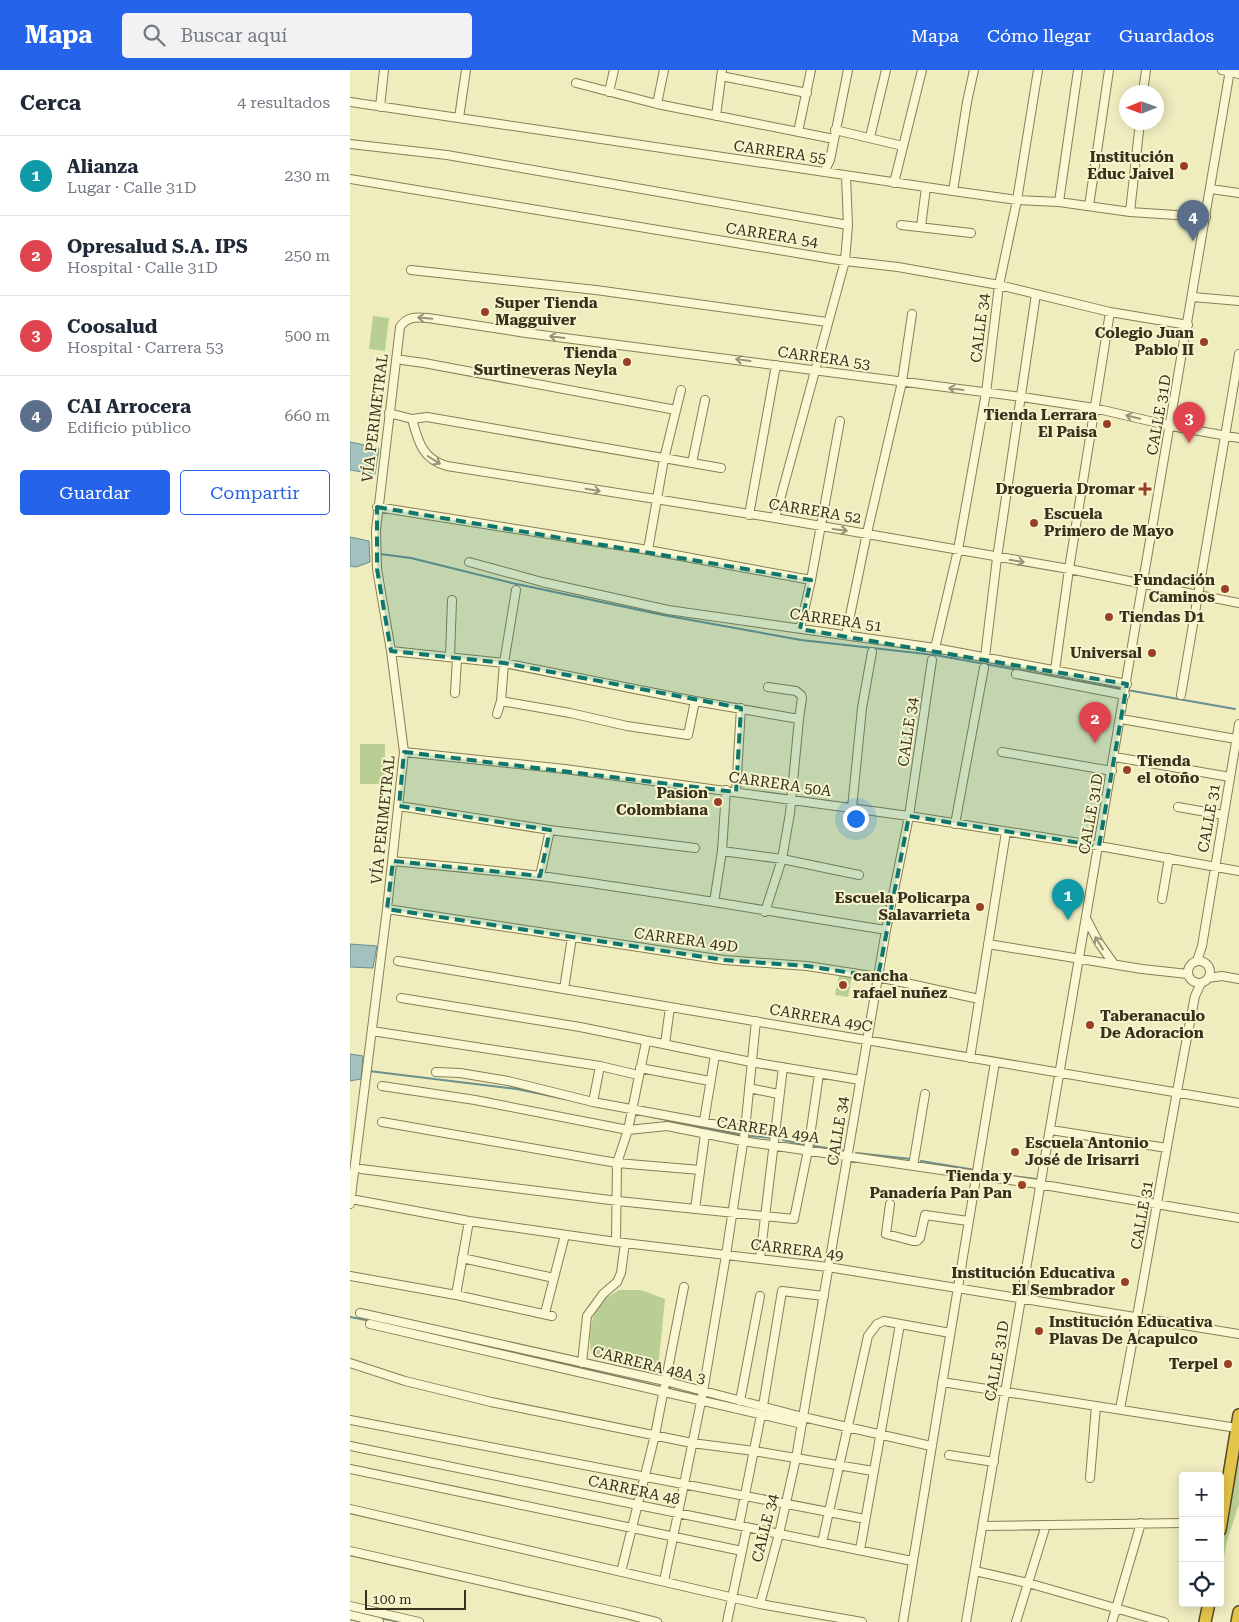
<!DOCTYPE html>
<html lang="es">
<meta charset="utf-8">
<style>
body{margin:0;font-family:"Roboto Serif",serif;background:#f2f2f3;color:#1f2937}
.controls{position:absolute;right:15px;bottom:15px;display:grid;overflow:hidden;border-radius:5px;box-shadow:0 2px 12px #0003}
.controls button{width:45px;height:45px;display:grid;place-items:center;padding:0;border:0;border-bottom:1px solid #e0e1e3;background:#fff;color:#1f2937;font:25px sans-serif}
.compass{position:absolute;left:769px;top:15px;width:45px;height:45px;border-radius:50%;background:#fff;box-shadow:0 2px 12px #0003;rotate:269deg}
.scale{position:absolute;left:15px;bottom:12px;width:101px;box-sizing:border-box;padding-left:5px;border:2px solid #37301c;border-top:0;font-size:14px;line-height:18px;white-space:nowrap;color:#37301c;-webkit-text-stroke:4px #f7f5ce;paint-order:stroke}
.you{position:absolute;left:505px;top:748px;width:18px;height:18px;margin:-12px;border:4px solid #fff;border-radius:50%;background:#1a73e8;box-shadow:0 0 0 8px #1a73e833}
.badge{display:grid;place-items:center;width:32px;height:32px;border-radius:50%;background:#2563eb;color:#fff;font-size:16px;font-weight:700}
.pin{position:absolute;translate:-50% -41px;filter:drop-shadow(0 1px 2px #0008)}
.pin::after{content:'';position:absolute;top:26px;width:18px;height:15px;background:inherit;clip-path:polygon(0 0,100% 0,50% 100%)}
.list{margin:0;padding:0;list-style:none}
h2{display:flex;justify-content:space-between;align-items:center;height:65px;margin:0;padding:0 20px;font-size:21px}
h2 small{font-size:16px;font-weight:400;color:#747a83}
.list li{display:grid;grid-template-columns:32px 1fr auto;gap:15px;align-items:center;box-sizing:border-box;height:80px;padding:0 20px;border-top:1px solid #e0e1e3}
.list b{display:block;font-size:19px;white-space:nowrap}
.list p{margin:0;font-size:16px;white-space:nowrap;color:#747a83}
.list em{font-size:16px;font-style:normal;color:#747a83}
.actions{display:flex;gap:10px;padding:15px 20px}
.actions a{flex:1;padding:11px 0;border:1px solid #2563eb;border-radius:5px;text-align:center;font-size:18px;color:#2563eb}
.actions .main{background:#2563eb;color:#fff}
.icon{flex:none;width:28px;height:28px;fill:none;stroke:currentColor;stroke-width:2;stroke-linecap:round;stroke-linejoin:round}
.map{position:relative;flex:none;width:889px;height:1552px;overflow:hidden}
header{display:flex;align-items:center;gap:30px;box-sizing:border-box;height:70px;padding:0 25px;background:#2563eb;color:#fff}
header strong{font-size:24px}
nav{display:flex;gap:28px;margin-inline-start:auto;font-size:18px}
.search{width:350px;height:45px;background:#f2f2f3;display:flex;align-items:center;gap:12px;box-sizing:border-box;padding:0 18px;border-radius:5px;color:#747a83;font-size:19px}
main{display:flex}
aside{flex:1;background:#fff}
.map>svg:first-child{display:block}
</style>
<header>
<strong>Mapa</strong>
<div class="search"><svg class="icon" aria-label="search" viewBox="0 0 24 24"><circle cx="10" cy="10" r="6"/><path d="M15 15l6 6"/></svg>Buscar aquí</div>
<nav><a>Mapa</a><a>Cómo llegar</a><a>Guardados</a></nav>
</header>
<main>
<aside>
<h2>Cerca<small>4 resultados</small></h2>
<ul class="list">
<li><span class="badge" style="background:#0f9aa8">1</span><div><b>Alianza</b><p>Lugar · Calle 31D</p></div><em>230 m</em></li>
<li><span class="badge" style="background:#e0444e">2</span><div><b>Opresalud S.A. IPS</b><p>Hospital · Calle 31D</p></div><em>250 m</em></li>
<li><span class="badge" style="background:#e0444e">3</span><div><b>Coosalud</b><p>Hospital · Carrera 53</p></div><em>500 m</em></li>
<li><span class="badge" style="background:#5c6f8a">4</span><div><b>CAI Arrocera</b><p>Edificio público</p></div><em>660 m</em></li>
</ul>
<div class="actions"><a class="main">Guardar</a><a>Compartir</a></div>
</aside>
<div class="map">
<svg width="889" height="1552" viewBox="0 0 889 1552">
<rect width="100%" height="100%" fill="#efedbe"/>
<path fill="#b8ce92" d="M 23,246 L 39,248 L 35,281 L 19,279 Z
M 10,674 L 35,674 L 35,714 L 10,714 Z
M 489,904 L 502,906 L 498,927 L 485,925 Z
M 269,1220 L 291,1220 L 315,1229 L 308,1298 L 241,1283 C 238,1266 241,1241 255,1229 C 259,1226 264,1223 269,1220 Z
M 889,1370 L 889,1434 L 877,1471 L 870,1506 L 870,1481 Z"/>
<path fill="#a2c1bf" stroke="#698f8f" d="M 0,372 L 29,378 L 25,404 L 0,400 Z
M 0,467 L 19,471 L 20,492 L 6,497 L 0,496 Z
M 0,874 L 27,876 L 23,898 L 0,897 Z
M 0,984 L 13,986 L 11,1009 L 0,1011 Z"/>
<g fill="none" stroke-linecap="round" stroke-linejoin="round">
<path stroke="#698f8f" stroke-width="2" d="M 30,484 L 61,488 L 162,513 L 313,545 L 451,570 L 585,585 L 772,619
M 777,620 L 885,639
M 19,1001 L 167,1019 L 215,1029
M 288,1044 L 390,1065
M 400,1066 L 422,1068
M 433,1070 L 455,1075
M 464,1076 L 496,1081
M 506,1083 L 561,1089
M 571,1091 L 625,1100
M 637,1103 L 686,1109
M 0,1247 L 21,1251
M 50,1257 L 166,1282 L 311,1317
M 315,1318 L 350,1326
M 354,1327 L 413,1341
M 5,1543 L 50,1552"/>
<defs>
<path id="minor" d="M 872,0 L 889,4
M 371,6 L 457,23
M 226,13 L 307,34 L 484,69
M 259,22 L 264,0
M 793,22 L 796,0
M 0,32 L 603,121 L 667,130 L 709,132 L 780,142 L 856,147
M 307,34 L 314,0
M 30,37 L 34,0
M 366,46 L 372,0
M 109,48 L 116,0
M 485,60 L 553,76
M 448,62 L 461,0
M 520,67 L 536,0
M 0,74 L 97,85 L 498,155
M 474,102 L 480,90 L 498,0
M 0,109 L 495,191 L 548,197 L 649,215 L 760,242 L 838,255
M 544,113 L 572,0
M 861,119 L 889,123
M 603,121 L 617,32 L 624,0
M 709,132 L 728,0
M 739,136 L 759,0
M 780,142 L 790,52
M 551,155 L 621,163
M 571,157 L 576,117
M 61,200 L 246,220 L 477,252
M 843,227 L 889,231
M 52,290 L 74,293 L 326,340
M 39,343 L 62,349 L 77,347 L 371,398
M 62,349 C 68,371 72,389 97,396 L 425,448 L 719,499 L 889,533
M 342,393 L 355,330
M 27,437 L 298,480 L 461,510
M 399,445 L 426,295
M 425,448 L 495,191 L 498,155 L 496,106
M 298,480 L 314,389 L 331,320
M 119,492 L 192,512 L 318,540 L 585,578 L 777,614
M 450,559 L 461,510 L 490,351
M 496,565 L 517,463 L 552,312 L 562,244
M 585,578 L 608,480 L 636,323 L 649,215 L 667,130 L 688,0
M 41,581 L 154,593 L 345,631 L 449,649
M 100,587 L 102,530
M 635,587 L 647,488 L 686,224
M 705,600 L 719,499 L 760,242
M 666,604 L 775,625
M 105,623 L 107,588
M 831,625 L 889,284
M 151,631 L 220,643 L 277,656 L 338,665 L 345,631
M 147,644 L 151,631 L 154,593 L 166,520
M 771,649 L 886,669
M 54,682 L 215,699 L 559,746 L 749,776 L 889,801
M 652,682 L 762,701
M 765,687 L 880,707
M 386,722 L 391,638
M 49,736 L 200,760 L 345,778
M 828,737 L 873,745
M 502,738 L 512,638 L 522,582
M 605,754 L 634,598
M 372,781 L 432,789 L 509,805
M 43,791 C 92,796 141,800 190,806 C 306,821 421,842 536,860
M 190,806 L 200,760
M 812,829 L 819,788
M 364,832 L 372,781 L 376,720
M 37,839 L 374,890 L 457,896 L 528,907 L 629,929
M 415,842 L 432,789 L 440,743 L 449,649 L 452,628 L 451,625 L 446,621 L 418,617
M 737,850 L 749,873 L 764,894
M 638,874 L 792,899 L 838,904
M 48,891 L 889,1033
M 847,891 L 852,876 L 889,654
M838 902a11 11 0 1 1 22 0a11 11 0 1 1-22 0Z
M 858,908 L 872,906 L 889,909
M 214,919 L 222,867
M 51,928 L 230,957 L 401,992 L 510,1010
M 22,961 L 250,996 L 288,1005
M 315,974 L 320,937
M 620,988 L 656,762
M 290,998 L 360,1011
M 86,1002 L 110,1003 L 158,1011 L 243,1032 L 395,1060
M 32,1016 L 125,1030 L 278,1060 L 317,1056 L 392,1071 L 688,1114 L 889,1148
M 399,1018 L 428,1024
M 243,1032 L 250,996
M 354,1051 L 365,985
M 32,1052 L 267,1093 L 350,1100
M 701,1060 L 817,1078
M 563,1096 L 575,1024
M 11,1099 L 268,1131 L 444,1149 L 458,1080 L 469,1004
M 1,1129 L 119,1151 L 266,1172 L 478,1197 L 889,1264
M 0,1134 L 37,839 L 54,682 L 41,581 L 27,499 L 26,460 L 50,257 C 57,246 67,247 78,248 L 176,263 L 672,327 L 744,338 L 821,356 L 889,368
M 540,1134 L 536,1164 L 563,1171 L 567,1171 L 570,1168 L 575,1145 L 618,1151
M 345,1139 L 355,1064
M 266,1172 L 267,1093 L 278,1060 L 296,972
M 112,1188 L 204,1208
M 410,1189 L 433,997
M 0,1206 L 106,1225 L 202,1246
M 106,1225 L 119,1151
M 10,1243 L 315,1311 L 453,1347 L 581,1376
M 195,1243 L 215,1165
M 20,1254 L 452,1354
M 0,1293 L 55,1311 L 141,1332 L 342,1373 L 404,1381 L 523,1401
M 232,1293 L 237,1246 L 253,1224 L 267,1212 L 271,1203 L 275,1173
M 592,1312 L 887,1358
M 390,1331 L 410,1226
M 413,1336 L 432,1221 L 474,1226
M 770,1339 C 796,1202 818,1063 845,926 L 851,913
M 0,1350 L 515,1449
M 0,1376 L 562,1491
M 599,1385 L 644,1392
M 0,1399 L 392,1481
M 740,1408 L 746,1336
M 0,1439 L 410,1534 L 512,1552
M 389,1455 L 411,1345
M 633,1456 L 833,1453
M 472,1473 L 518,1266 L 527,1254 L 534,1251 L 600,1263
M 510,1480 L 550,1254
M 0,1481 L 272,1543 L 307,1552
M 625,1501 L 678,1513 L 814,1552
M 271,1502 L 305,1365 L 334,1217
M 314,1511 L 353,1322 L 376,1185 L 395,1060 L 406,951
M 410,1534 L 429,1464 L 446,1388 L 536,860 L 559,746 L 582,590
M 0,1536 L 69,1552
M 0,1545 L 29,1552
M 377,1552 L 397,1457
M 553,1552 L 645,992
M 616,1552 L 880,0
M 666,1552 L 696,1455
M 762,1552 L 791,1453"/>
<path id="highway" d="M 870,1460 L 889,1345
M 855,1552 L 859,1533
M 887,1552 L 889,1542"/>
</defs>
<use href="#minor" stroke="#897d56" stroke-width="10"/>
<use href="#highway" stroke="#56492b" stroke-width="14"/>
<use href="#minor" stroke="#faf8d2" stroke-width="8"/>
<use href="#highway" stroke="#e4c54a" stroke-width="11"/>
</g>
<defs><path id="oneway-shaft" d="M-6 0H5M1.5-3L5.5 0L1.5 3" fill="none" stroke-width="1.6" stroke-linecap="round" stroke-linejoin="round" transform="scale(1.25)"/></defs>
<g stroke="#989477">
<use href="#oneway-shaft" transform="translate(75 248) rotate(-175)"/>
<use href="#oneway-shaft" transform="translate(207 267) rotate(-173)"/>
<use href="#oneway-shaft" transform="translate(393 290) rotate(-172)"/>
<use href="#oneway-shaft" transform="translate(606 319) rotate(-173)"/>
<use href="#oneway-shaft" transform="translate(783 347) rotate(-167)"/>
<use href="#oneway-shaft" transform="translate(84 390) rotate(32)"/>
<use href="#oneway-shaft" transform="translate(243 420) rotate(9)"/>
<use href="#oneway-shaft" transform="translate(490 460) rotate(7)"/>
<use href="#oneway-shaft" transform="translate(667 491) rotate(9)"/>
<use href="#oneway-shaft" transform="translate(749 873) rotate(-122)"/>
</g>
<path fill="#0f766e" fill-opacity="0.2" stroke="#0f766e" stroke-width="4" stroke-dasharray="10 6" stroke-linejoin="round" d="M 27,437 L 461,510 L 450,559 L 777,614 L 749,776 L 559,746 L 528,907 L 457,896 L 374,890 L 37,839 L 43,791 L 190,806 L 200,760 L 49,736 L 54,682 L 386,722 L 391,638 L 154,593 L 41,581 L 27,499 Z"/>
<g fill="#9a3f24" stroke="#f7f5ce" stroke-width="2">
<circle cx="834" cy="96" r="5"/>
<circle cx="135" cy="242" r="5"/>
<circle cx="854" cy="272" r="5"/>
<circle cx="277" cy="292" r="5"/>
<circle cx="757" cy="354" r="5"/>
<path d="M792.5 411.5h5v5h5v5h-5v5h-5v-5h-5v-5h5z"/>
<circle cx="684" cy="453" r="5"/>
<circle cx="875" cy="519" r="5"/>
<circle cx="759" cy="547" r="5"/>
<circle cx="802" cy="583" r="5"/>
<circle cx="777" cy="700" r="5"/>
<circle cx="368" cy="732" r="5"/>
<circle cx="630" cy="837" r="5"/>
<circle cx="493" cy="915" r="5"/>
<circle cx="740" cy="955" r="5"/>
<circle cx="665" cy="1082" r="5"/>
<circle cx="672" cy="1115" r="5"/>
<circle cx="775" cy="1212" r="5"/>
<circle cx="689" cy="1261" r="5"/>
<circle cx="878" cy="1294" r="5"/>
</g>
<g text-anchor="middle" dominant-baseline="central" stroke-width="4" stroke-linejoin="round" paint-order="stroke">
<g font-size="15" fill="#37301c" stroke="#f7f5ce">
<text transform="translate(430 82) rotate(8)">CARRERA 55</text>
<text transform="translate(422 165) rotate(9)">CARRERA 54</text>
<text transform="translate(630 258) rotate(-83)">CALLE 34</text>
<text transform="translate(474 288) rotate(8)">CARRERA 53</text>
<text transform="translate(809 345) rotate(-80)">CALLE 31D</text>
<text transform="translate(25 348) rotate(-83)">VÍA PERIMETRAL</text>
<text transform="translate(465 441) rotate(9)">CARRERA 52</text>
<text transform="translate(486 550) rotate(8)">CARRERA 51</text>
<text transform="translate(558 662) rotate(-82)">CALLE 34</text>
<text transform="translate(430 714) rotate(8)">CARRERA 50A</text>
<text transform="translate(741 744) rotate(-80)">CALLE 31D</text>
<text transform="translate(859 748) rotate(-80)">CALLE 31</text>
<text transform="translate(33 750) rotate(-84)">VÍA PERIMETRAL</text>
<text transform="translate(336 870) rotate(8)">CARRERA 49D</text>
<text transform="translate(471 948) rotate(10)">CARRERA 49C</text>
<text transform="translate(418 1060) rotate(9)">CARRERA 49A</text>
<text transform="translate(488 1061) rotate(-81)">CALLE 34</text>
<text transform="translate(792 1145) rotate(-80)">CALLE 31</text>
<text transform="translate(447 1180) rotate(7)">CARRERA 49</text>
<text transform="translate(647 1291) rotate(-80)">CALLE 31D</text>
<text transform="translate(299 1295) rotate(14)">CARRERA 48A 3</text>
<text transform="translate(284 1420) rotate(12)">CARRERA 48</text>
<text transform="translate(415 1458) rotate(-76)">CALLE 34</text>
</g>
<g font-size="15" font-weight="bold" fill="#37301c" stroke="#f7f5ce" text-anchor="end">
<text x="824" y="87">Institución<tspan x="824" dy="17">Educ Jaivel</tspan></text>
<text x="145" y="233" text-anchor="start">Super Tienda<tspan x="145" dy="17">Magguiver</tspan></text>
<text x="844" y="263">Colegio Juan<tspan x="844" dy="17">Pablo II</tspan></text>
<text x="267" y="283">Tienda<tspan x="267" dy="17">Surtineveras Neyla</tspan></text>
<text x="747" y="345">Tienda Lerrara<tspan x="747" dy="17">El Paisa</tspan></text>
<text x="785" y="419">Drogueria Dromar</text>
<text x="694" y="444" text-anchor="start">Escuela<tspan x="694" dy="17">Primero de Mayo</tspan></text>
<text x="865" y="510">Fundación<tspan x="865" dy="17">Caminos</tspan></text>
<text x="769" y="547" text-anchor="start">Tiendas D1</text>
<text x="792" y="583">Universal</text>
<text x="787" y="691" text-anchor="start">Tienda<tspan x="787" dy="17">el otoño</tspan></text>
<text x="358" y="723">Pasion<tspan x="358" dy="17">Colombiana</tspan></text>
<text x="620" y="828">Escuela Policarpa<tspan x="620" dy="17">Salavarrieta</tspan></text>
<text x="503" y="906" text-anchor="start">cancha<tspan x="503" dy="17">rafael nuñez</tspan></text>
<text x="750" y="946" text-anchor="start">Taberanaculo<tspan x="750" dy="17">De Adoracion</tspan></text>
<text x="675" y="1073" text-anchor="start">Escuela Antonio<tspan x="675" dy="17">José de Irisarri</tspan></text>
<text x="662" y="1106">Tienda y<tspan x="662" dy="17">Panadería Pan Pan</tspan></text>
<text x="765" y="1203">Institución Educativa<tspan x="765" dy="17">El Sembrador</tspan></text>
<text x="699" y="1252" text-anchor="start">Institución Educativa<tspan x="699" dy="17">Plavas De Acapulco</tspan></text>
<text x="868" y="1294">Terpel</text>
</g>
</g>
</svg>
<div class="controls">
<button>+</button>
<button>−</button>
<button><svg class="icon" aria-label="locate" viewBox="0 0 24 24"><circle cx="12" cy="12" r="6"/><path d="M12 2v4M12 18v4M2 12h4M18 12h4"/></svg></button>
</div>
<svg class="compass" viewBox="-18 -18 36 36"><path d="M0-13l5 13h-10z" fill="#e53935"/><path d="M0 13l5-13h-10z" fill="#747a83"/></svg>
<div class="scale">100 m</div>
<div class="you"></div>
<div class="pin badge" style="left:718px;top:850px;background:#0f9aa8">1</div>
<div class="pin badge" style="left:745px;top:673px;background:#e0444e">2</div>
<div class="pin badge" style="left:839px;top:373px;background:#e0444e">3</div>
<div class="pin badge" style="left:843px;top:171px;background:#5c6f8a">4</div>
</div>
</main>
